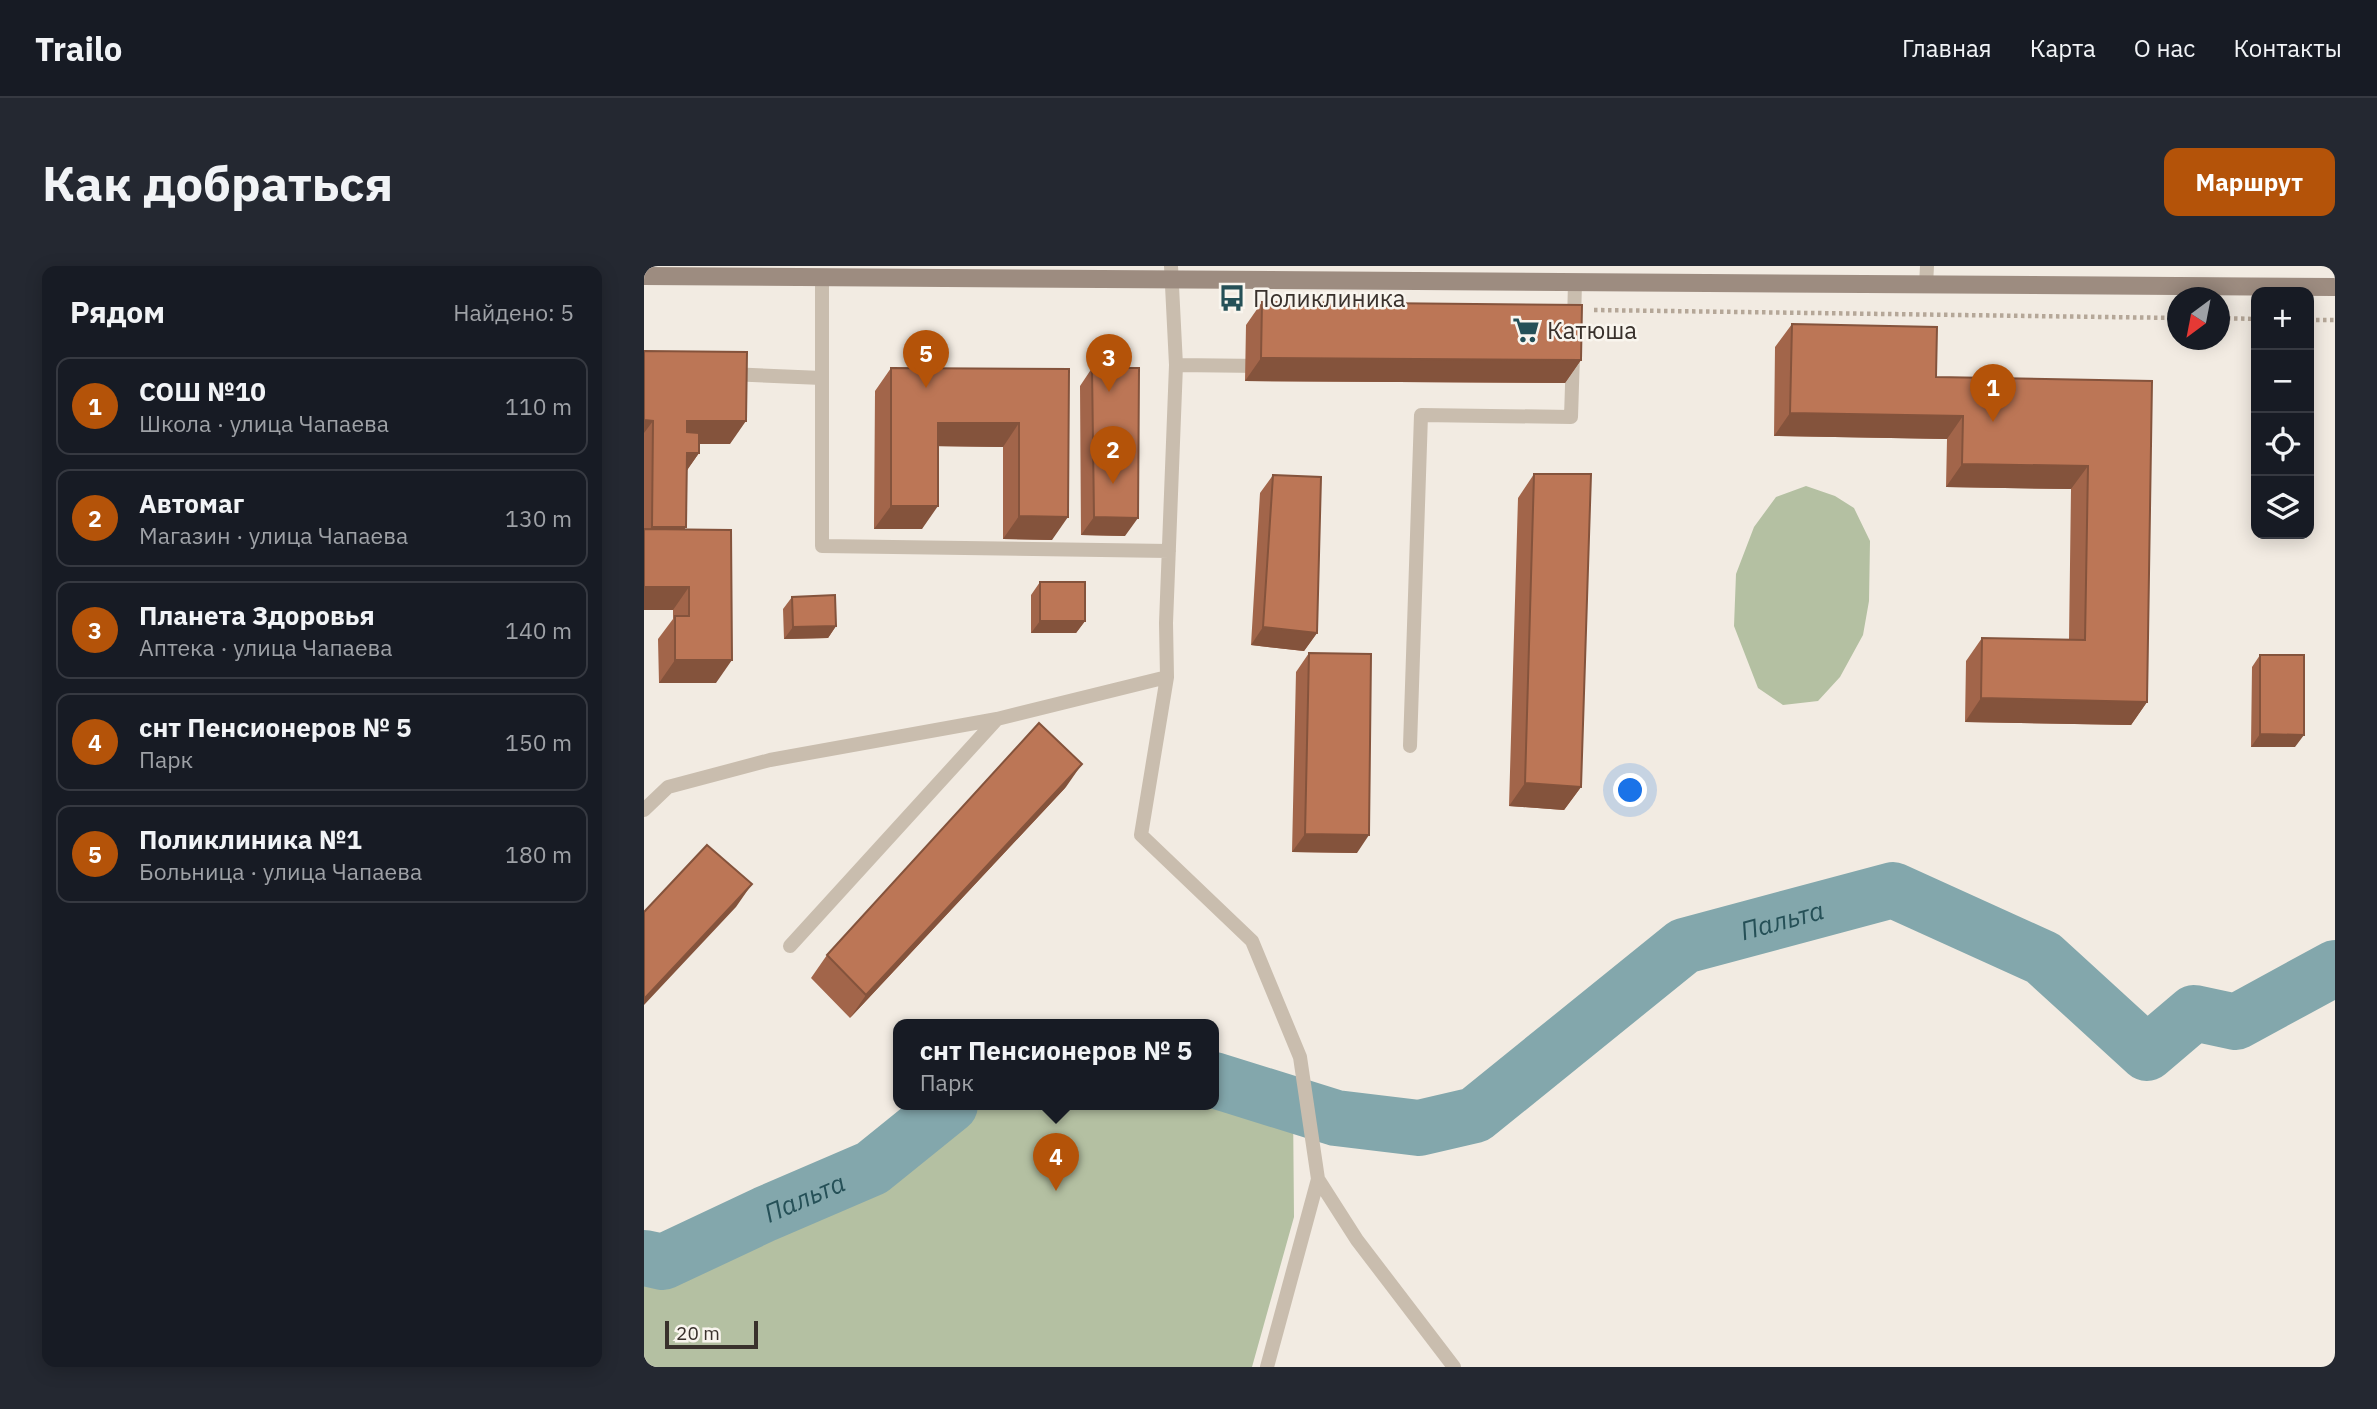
<!DOCTYPE html>
<html lang="ru">
<meta charset="utf-8">
<style>
body{margin:0;font-family:"IBM Plex Sans",sans-serif;background:#242831;color:#f1f3f6}
.controls{position:absolute;right:21px;top:21px;display:grid;overflow:hidden;border-radius:14px;box-shadow:0 4px 18px #0003}
.controls button{width:63px;height:63px;display:grid;place-items:center;padding:0;border:0;border-bottom:2px solid #363941;background:#171b24;color:#f1f3f6;font:35px sans-serif}
.compass{position:absolute;left:1523px;top:21px;width:63px;height:63px;border-radius:50%;background:#171b24;box-shadow:0 4px 18px #0003;rotate:212deg}
.scale{position:absolute;left:21px;bottom:18px;width:93px;box-sizing:border-box;padding-left:7px;border:4px solid #39312c;border-top:0;font-size:19px;line-height:24px;white-space:nowrap;color:#39312c;-webkit-text-stroke:5px #f9f5ee;paint-order:stroke}
.you{position:absolute;left:987px;top:525px;width:24px;height:24px;margin:-18px;border:5px solid #fff;border-radius:50%;background:#1a73e8;box-shadow:0 0 0 10px #1a73e833}
.badge{display:grid;place-items:center;width:46px;height:46px;border-radius:50%;background:#b45309;color:#fff;font-size:23px;font-weight:700}
.pin{position:absolute;translate:-50% -58px;filter:drop-shadow(0 2px 4px #0008)}
.pin::after{content:'';position:absolute;top:37px;width:24px;height:21px;background:inherit;clip-path:polygon(0 0,100% 0,50% 100%)}
.popup{position:absolute;left:249px;top:753px;width:326px;height:91px;box-sizing:border-box;display:grid;place-content:center;border-radius:14px;background:#171b24;filter:drop-shadow(0 2px 5px #0005);font-size:23px;white-space:nowrap;color:#9ea1a6}
.popup b{font-size:26px;color:#f1f3f6}
.popup::after{content:'';position:absolute;left:50%;top:100%;margin-left:-14px;border:14px solid transparent;border-top-color:#171b24}
.list{margin:0;padding:0;list-style:none}
h2{display:flex;justify-content:space-between;align-items:center;height:91px;margin:0;padding:0 28px;font-size:30px}
h2 small{font-size:23px;font-weight:400;color:#9ea1a6}
.list li{display:grid;grid-template-columns:46px 1fr auto;gap:21px;align-items:center;box-sizing:border-box;height:98px;margin:0 14px 14px;padding:0 14px;border:2px solid #363941;border-radius:14px}
.list b{display:block;font-size:26px;white-space:nowrap}
.list p{margin:0;font-size:23px;white-space:nowrap;color:#9ea1a6}
.list em{font-size:23px;font-style:normal;color:#9ea1a6}
.icon{flex:none;width:38px;height:38px;fill:none;stroke:currentColor;stroke-width:2;stroke-linecap:round;stroke-linejoin:round}
.map{position:relative;flex:none;width:1691px;height:1101px;overflow:hidden;border-radius:14px}
header{display:flex;align-items:center;gap:42px;box-sizing:border-box;height:98px;padding:0 35px;background:#171b24;border-bottom:2px solid #363941}
header strong{font-size:33px}
nav{display:flex;gap:38px;margin-inline-start:auto;font-size:24px}
.intro{display:flex;align-items:center;justify-content:space-between;box-sizing:border-box;height:168px;padding:0 42px}
h1{margin:0;font-size:49px}
.button{padding:18px 32px;border-radius:14px;background:#b45309;color:#fff;font-size:24px;font-weight:700}
main{display:flex;gap:42px;padding:0 42px}
aside{flex:1;background:#171b24;border-radius:14px;box-shadow:0 4px 18px #0003}
.map>svg:first-child{display:block}
</style>
<header>
<strong>Trailo</strong>
<nav><a>Главная</a><a>Карта</a><a>О нас</a><a>Контакты</a></nav>
</header>
<div class="intro"><h1>Как добраться</h1><a class="button">Маршрут</a></div>
<main>
<aside>
<h2>Рядом<small>Найдено: 5</small></h2>
<ul class="list">
<li><span class="badge">1</span><div><b>СОШ №10</b><p>Школа · улица Чапаева</p></div><em>110 m</em></li>
<li><span class="badge">2</span><div><b>Автомаг</b><p>Магазин · улица Чапаева</p></div><em>130 m</em></li>
<li><span class="badge">3</span><div><b>Планета Здоровья</b><p>Аптека · улица Чапаева</p></div><em>140 m</em></li>
<li><span class="badge">4</span><div><b>снт Пенсионеров № 5</b><p>Парк</p></div><em>150 m</em></li>
<li><span class="badge">5</span><div><b>Поликлиника №1</b><p>Больница · улица Чапаева</p></div><em>180 m</em></li>
</ul>
</aside>
<div class="map">
<svg width="1691" height="1101" viewBox="0 0 1691 1101">
<rect width="100%" height="100%" fill="#f2ebe2"/>
<path fill="#b4c0a2" d="M 1162,220 L 1191,230 L 1210,242 L 1226,275 L 1225,335 L 1219,369 L 1196,411 L 1174,435 L 1139,439 L 1114,422 L 1090,360 L 1092,308 L 1110,261 L 1132,231 Z
M 570,814 L 649,838 L 650,951 L 608,1101 L 0,1101 L 0,992 L 19,996 L 121,948 L 228,902 L 306,839 L 570,839 Z"/>
<g fill="none" stroke-linecap="round" stroke-linejoin="round">
<g stroke="#83a7ac" stroke-width="56">
<path id="s1" d="M 570,814 L 692,852 L 775,862 L 831,849 L 1040,680 L 1249,624 L 1399,692 L 1503,787 L 1550,747 L 1592,756 L 1691,702"/>
<path id="s2" d="M 0,992 L 19,996 L 121,948 L 228,902 L 306,839"/>
</g>
<path stroke="#b5a798" stroke-width="4.5" stroke-dasharray="3.5 3.5" stroke-linecap="butt" d="M 950,44 L 1534,52
M 1576,52 L 1612,53
M 1665,54 L 1691,54"/>
<path stroke="#c9bdae" stroke-width="14" d="M 178,11 L 178,280 L 525,285
M 1282,19 L 1283,0
M 930,57 L 931,16
M 532,99 L 618,100
M 85,108 L 178,112
M 523,411 L 497,569 L 608,675 L 656,791 L 674,913 L 623,1101
M 766,480 L 777,149 L 927,151 L 929,88
M 0,544 L 24,521 L 126,494 L 353,453
M 146,680 L 353,453 L 523,411 L 522,357 L 532,99 L 527,0
M 674,913 L 713,974 L 810,1101"/>
<path stroke="#9d8c80" stroke-width="18" d="M 0,10 L 1691,21"/>
</g>
<path fill="#a2654a" d="M 618,36 L 937,94 L 921,117 L 601,115 L 602,59 Z
M 1148,58 L 1292,111 L 1508,115 L 1503,436 L 1487,459 L 1321,456 L 1322,395 L 1338,372 L 1425,374 L 1427,223 L 1302,221 L 1303,173 L 1130,170 L 1131,81 Z
M 0,85 L 86,178 L 55,178 L 55,187 L 43,204 L 41,263 L 72,417 L 15,417 L 14,373 L 29,353 L 29,344 L 0,344 Z
M 247,102 L 425,103 L 408,274 L 359,273 L 359,181 L 294,180 L 278,263 L 230,263 L 231,125 Z
M 448,102 L 481,270 L 437,269 L 436,120 Z
M 890,208 L 937,521 L 920,544 L 865,540 L 874,232 Z
M 629,209 L 673,367 L 660,385 L 607,379 L 616,227 Z
M 396,316 L 441,355 L 432,367 L 387,367 L 387,329 Z
M 148,331 L 192,360 L 184,372 L 140,373 L 139,343 Z
M 665,387 L 713,587 L 648,586 L 652,406 Z
M 1616,389 L 1651,481 L 1607,481 L 1608,401 Z
M 422,521 L 206,752 L 167,712 L 183,689 Z"/>
<path fill="#84533c" d="M 617,92 L 937,94 L 921,117 L 601,115 Z
M 1146,147 L 1319,150 L 1303,173 L 1130,170 Z
M 0,154 L 9,155 L 0,167 Z
M 43,155 L 102,155 L 86,178 L 27,178 Z
M 294,157 L 375,157 L 359,181 L 278,180 Z
M 43,187 L 55,187 L 39,210 Z
M 1318,198 L 1444,200 L 1427,223 L 1302,221 Z
M 247,240 L 294,240 L 278,263 L 230,263 Z
M 375,250 L 424,251 L 408,274 L 359,273 Z
M 450,251 L 494,252 L 481,270 L 437,269 Z
M 8,261 L 42,261 L 26,284 L 0,272 Z
M 0,321 L 45,321 L 29,344 L 0,344 Z
M 396,355 L 441,355 L 432,367 L 387,367 Z
M 192,360 L 184,372 L 140,373 L 149,361 Z
M 619,361 L 673,367 L 660,385 L 607,379 Z
M 31,394 L 88,394 L 72,417 L 15,417 Z
M 1337,432 L 1503,436 L 1487,459 L 1321,456 Z
M 1616,468 L 1660,469 L 1651,481 L 1607,481 Z
M 438,498 L 422,521 L 206,752 L 222,729 Z
M 881,517 L 937,521 L 920,544 L 865,540 Z
M 661,568 L 725,569 L 713,587 L 648,586 Z
M 108,618 L 92,641 L 0,739 L 0,733 Z"/>
<path fill="#bc7656" stroke="#84533c" stroke-width="2" d="M 618,36 L 938,39 L 937,94 L 617,92 Z
M 1148,58 L 1293,61 L 1292,111 L 1508,115 L 1503,436 L 1337,432 L 1338,372 L 1441,374 L 1444,200 L 1318,198 L 1319,150 L 1146,147 Z
M 0,85 L 103,86 L 102,155 L 43,155 L 43,166 L 55,167 L 55,187 L 43,187 L 42,261 L 8,261 L 9,155 L 0,154 Z
M 247,102 L 425,103 L 424,251 L 375,250 L 375,157 L 294,157 L 294,240 L 247,240 Z
M 448,102 L 495,102 L 494,252 L 450,251 Z
M 890,208 L 947,208 L 937,521 L 881,517 Z
M 629,209 L 677,211 L 673,367 L 619,361 Z
M 0,263 L 87,264 L 88,394 L 31,394 L 31,350 L 45,350 L 45,321 L 0,321 Z
M 396,316 L 441,316 L 441,355 L 396,355 Z
M 191,329 L 192,360 L 149,361 L 148,331 Z
M 665,387 L 727,388 L 725,569 L 661,568 Z
M 1616,389 L 1660,389 L 1660,469 L 1616,468 Z
M 395,457 L 438,498 L 222,729 L 183,689 Z
M 63,579 L 108,618 L 0,733 L 0,646 Z"/>
<defs>
<symbol id="bus-bare" viewBox="-9 -9 18 18"><path d="M-5-6H5V4H4V6H2V4H-2V6H-4V4H-5ZM-3.5-4V0h7V-4ZM-3.5 1.2v1.5H-2V1.2ZM2 1.2v1.5H3.5V1.2Z" fill="#255057" stroke="#f9f5ee" stroke-width="2.5" paint-order="stroke"/></symbol>
<symbol id="supermarket-bare" viewBox="-9 -9 18 18"><path d="M-6-5.5h2.5l.6 2H6L4.5 2H-2.5L-4.4-4H-6ZM-1.5 3.2a1.3 1.3 0 1 0 .1 0ZM3 3.2a1.3 1.3 0 1 0 .1 0Z" fill="#255057" stroke="#f9f5ee" stroke-width="2.5" paint-order="stroke"/></symbol>
</defs>
<g fill-rule="evenodd">
<use href="#bus-bare" x="569" y="13" width="38" height="38"/>
<use href="#supermarket-bare" x="863" y="45" width="38" height="38"/>
</g>
<g text-anchor="middle" dominant-baseline="central" stroke-width="5" stroke-linejoin="round" paint-order="stroke">
<g font-size="24" fill="#39312c" stroke="#f9f5ee" text-anchor="start">
<text x="609" y="32">Поликлиника</text>
<text x="903" y="64">Катюша</text>
</g>
<g font-size="26" font-style="italic" fill="#255057" stroke="#f9f5ee">
<text stroke="none"><textPath href="#s1" startOffset="639">Пальта</textPath></text>
<text stroke="none"><textPath href="#s2" startOffset="175">Пальта</textPath></text>
</g>
</g>
</svg>
<div class="controls">
<button>+</button>
<button>−</button>
<button><svg class="icon" aria-label="locate" viewBox="0 0 24 24"><circle cx="12" cy="12" r="6"/><path d="M12 2v4M12 18v4M2 12h4M18 12h4"/></svg></button>
<button><svg class="icon" aria-label="layers" viewBox="0 0 24 24"><path d="M12 4l9 5-9 5-9-5zM3 14l9 5 9-5"/></svg></button>
</div>
<svg class="compass" viewBox="-18 -18 36 36"><path d="M0-13l5 13h-10z" fill="#e53935"/><path d="M0 13l5-13h-10z" fill="#9ea1a6"/></svg>
<div class="scale">20 m</div>
<div class="you"></div>
<div class="pin badge" style="left:1349px;top:156px">1</div>
<div class="pin badge" style="left:469px;top:218px">2</div>
<div class="pin badge" style="left:465px;top:126px">3</div>
<div class="pin badge" style="left:412px;top:925px">4</div>
<div class="popup"><b>снт Пенсионеров № 5</b>Парк</div>
<div class="pin badge" style="left:282px;top:122px">5</div>
</div>
</main>
